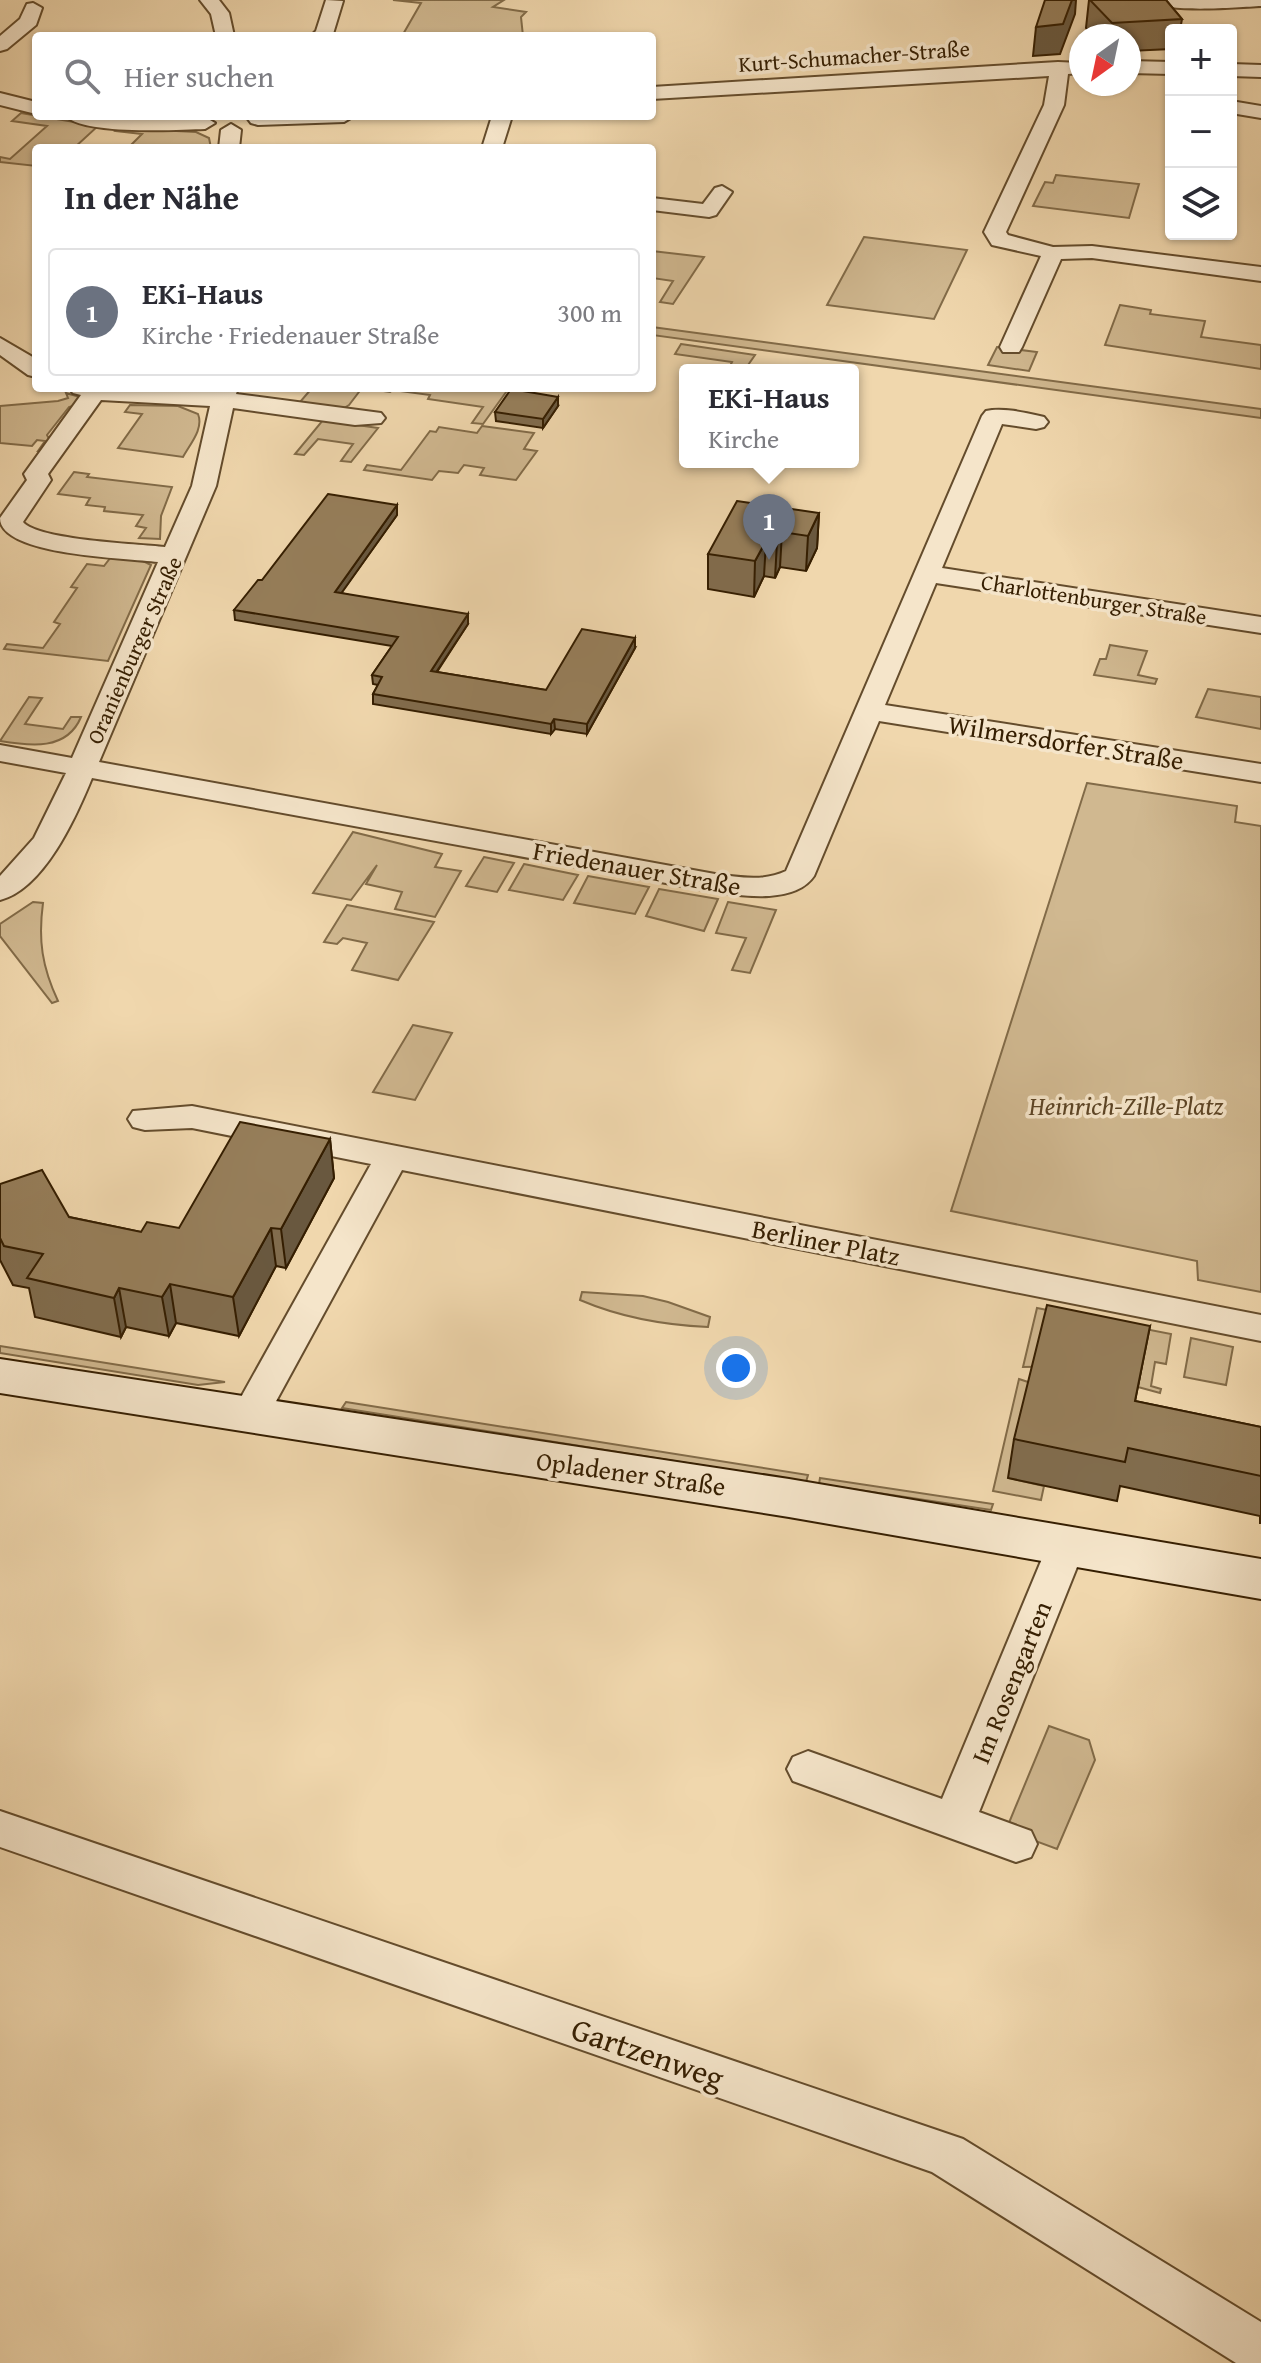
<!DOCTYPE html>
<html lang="de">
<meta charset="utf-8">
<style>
body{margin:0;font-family:"Gentium Book Plus",serif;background:#f7f7f7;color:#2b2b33}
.controls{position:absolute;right:24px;top:24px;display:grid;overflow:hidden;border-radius:8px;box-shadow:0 2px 6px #0004}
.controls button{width:72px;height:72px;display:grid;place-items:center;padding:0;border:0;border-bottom:2px solid #e1e1e2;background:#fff;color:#2b2b33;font:40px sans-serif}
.compass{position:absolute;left:1069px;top:24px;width:72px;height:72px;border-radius:50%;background:#fff;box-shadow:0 2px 6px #0004;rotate:213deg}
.you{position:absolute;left:736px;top:1368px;width:28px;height:28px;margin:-20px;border:6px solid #fff;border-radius:50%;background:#1a73e8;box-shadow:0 0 0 12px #1a73e833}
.badge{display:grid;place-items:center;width:52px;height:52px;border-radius:50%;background:#8f2418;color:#fff;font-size:26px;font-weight:700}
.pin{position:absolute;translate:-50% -66px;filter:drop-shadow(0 2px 4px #0008)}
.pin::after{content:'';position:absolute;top:42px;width:28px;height:24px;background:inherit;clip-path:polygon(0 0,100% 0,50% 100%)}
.popup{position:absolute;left:679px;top:364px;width:180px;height:104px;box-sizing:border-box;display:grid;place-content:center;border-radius:8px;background:#fff;filter:drop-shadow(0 2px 6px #0005);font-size:26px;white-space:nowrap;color:#7c7c81}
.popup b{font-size:30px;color:#2b2b33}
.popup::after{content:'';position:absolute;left:50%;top:100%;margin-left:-16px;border:16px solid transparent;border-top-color:#fff}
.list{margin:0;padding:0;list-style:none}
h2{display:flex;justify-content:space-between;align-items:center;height:104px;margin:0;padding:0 32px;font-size:34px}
h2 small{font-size:26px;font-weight:400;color:#7c7c81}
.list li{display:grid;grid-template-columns:52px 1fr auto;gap:24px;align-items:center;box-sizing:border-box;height:128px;margin:0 16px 16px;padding:0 16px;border:2px solid #e1e1e2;border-radius:8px}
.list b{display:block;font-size:30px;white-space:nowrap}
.list p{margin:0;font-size:26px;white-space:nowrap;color:#7c7c81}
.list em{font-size:26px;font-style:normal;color:#7c7c81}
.icon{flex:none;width:44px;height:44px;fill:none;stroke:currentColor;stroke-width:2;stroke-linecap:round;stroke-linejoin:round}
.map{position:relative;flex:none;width:1261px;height:2363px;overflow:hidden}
.search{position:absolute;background:#fff;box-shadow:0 2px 6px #0004;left:32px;top:32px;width:624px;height:88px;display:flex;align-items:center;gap:20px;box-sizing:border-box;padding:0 28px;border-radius:8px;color:#7c7c81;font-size:30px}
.panel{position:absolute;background:#fff;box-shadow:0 2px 6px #0004;left:32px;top:144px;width:624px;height:248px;border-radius:8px}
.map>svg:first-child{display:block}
</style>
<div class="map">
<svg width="1261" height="2363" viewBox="0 0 1261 2363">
<rect width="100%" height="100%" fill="#f0d7ad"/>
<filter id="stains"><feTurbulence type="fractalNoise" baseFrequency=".0025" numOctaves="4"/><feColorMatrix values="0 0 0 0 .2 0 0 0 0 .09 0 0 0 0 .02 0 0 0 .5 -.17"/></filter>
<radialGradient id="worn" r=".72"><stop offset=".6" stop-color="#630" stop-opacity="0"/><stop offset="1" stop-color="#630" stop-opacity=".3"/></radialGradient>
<path fill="#d0b890" stroke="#826b48" stroke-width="2" d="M 393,0 L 504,0 L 493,7 L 526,12 L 521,17 L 523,36 L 402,36 L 421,3 Z
M 21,113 L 98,126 L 74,148 L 36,148 L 36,166 L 0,162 L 0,157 L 10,159 L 47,126 L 12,121 Z
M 117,128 L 196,132 L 209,138 L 211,148 L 128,148 L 142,134 L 115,131 Z
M 1056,175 L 1139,184 L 1129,218 L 1033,206 L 1045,182 L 1053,183 Z
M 864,237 L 967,250 L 934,319 L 827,305 Z
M 652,251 L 704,257 L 673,304 L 660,302 L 673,281 L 652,278 Z
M 1120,305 L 1151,310 L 1150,314 L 1205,321 L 1201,337 L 1261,345 L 1261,369 L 1105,345 Z
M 652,327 L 1261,409 L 1261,418 L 652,335 Z
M 681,344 L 755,355 L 746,368 L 730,366 L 732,362 L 675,354 Z
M 997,347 L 1037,352 L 1029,371 L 988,365 Z
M 312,388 L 509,388 L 483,424 L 472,423 L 483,407 L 428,399 L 430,395 L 393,390 L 390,392 L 362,388 L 349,405 L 336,413 L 300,402 Z
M 66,393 L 80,397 L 79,404 L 69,407 L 47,435 L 51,442 L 43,451 L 38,451 L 45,441 L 37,440 L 32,446 L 0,443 L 0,406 L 58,401 L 68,398 Z
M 130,405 L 178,406 L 198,414 C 204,429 190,444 183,457 L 118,448 L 142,414 L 125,412 Z
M 323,420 L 378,428 L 351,462 L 341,461 L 353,444 L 318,439 L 304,455 L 295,454 Z
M 482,426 L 534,433 L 524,449 L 537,451 L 516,480 L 480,475 L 484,468 L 464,465 L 458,473 L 439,471 L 432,480 L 364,470 L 367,465 L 401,470 L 430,431 L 436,432 L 439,427 L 477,433 Z
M 74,472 L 89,474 L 87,477 L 172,487 L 161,516 L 160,539 L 139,538 L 146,528 L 136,526 L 143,515 L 104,511 L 105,507 L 86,505 L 90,498 L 58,494 Z
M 111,557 L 141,560 L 151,565 L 108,661 L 4,649 L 7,644 L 43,648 L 60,624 L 54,622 L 77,588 L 71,587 L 87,564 L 104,566 Z
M 1110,645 L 1147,651 L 1138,675 L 1157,679 L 1155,684 L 1094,675 L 1100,659 L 1106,659 Z
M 1208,689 L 1261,697 L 1261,729 L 1196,717 Z
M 29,697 L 42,698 L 25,724 L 63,729 L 71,717 L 81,717 C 67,751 30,746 0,741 Z
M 1087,783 L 1237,806 L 1235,822 L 1261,826 L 1261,1292 L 1198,1280 L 1197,1261 L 951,1211 Z
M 353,832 L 442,854 L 435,867 L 461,871 L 435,917 L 395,909 L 402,892 L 366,884 L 377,865 L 351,900 L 313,893 Z
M 484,857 L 514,863 L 497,892 L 466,886 Z
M 524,864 L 578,875 L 563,900 L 509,890 Z
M 588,876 L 649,887 L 635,914 L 574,903 Z
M 659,889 L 718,899 L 704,931 L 646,916 Z
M 33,902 L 43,903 C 38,940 42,967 58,1001 L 52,1003 L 0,936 L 0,924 Z
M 728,902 L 776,910 L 750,973 L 732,970 L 746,938 L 716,933 Z
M 347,905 L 434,922 L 398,980 L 352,970 L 367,943 L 343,938 L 337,944 L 324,942 Z
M 413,1025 L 452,1033 L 415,1100 L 373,1092 Z
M 582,1292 L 643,1296 L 668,1302 L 710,1317 L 708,1327 C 663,1325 622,1318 580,1300 Z
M 1037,1308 L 1171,1334 L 1166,1364 L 1155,1362 L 1151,1386 L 1161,1389 L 1160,1393 L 1138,1387 L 1142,1365 L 1023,1367 Z
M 1191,1338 L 1233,1347 L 1226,1385 L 1184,1377 Z
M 0,1346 L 225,1382 L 198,1385 L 0,1353 Z
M 1019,1379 L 1031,1383 L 1009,1478 L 1044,1486 L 1041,1500 L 993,1491 Z
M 346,1402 L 808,1475 L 806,1482 L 342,1408 Z
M 820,1478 L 993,1504 L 991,1510 L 819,1484 Z
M 1049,1726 L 1089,1740 L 1095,1760 L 1057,1849 L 1006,1830 Z"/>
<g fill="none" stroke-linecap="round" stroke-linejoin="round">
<defs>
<path id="street" d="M 200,0 L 219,0 L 229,13 L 234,36 L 216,36 L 211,14 Z
M 326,0 L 343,1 L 333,34 L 311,36 L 316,31 Z
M 1150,0 L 1261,0 L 1261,6 C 1238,7 1165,14 1150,0 Z
M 33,3 L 42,8 L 36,25 L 7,49 L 0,51 L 0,36 L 20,19 L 27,4 Z
M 1129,61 L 1171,62 L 1171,74 L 1129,73 Z
M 1058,62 L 1081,63 L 1081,73 L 1068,74 L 1064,105 L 1006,232 L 1008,235 L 1053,247 L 1092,246 L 1261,267 L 1261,281 L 1092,258 L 1061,259 L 1022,347 L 1019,352 L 1003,352 L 1000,347 L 1041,256 L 992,245 L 984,232 L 1044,105 L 1049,76 L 652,99 L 652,87 Z
M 1231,64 L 1261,65 L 1261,77 L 1231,76 Z
M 0,93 L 36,102 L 36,114 L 0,105 Z
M 1231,101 L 1261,106 L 1261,118 L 1231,113 Z
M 66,116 L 135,119 L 205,117 L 215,123 L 205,129 C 178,130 83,135 66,116 Z
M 250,116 L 354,116 L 344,122 L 258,125 L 251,123 L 248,119 Z
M 492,116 L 512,116 L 502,148 L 482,148 Z
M 231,124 L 241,130 L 239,148 L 219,148 L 221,130 Z
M 722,186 L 732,192 L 716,215 L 709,217 L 652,210 L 652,198 L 703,204 L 715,188 Z
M 0,338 L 36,359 L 36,377 L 28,375 L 0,355 Z
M 69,388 L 213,392 L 214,388 L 238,388 L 236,394 L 381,413 L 385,418 L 381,423 L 355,425 L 233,408 L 216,486 L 99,762 L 715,874 C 739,877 763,882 786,871 L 982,416 L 986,411 C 1003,407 1027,413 1044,417 L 1048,422 L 1044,427 L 1036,429 L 1002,424 L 942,568 L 1261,617 L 1261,633 L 936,583 L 885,705 L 1261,764 L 1261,782 L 879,721 L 814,876 C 795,904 743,896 715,892 L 92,778 C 76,817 44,889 0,900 L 0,876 L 34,838 L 66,773 L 0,761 L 0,745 L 72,758 L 158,562 C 128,558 0,556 0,518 L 27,480 L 24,474 L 81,395 L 73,393 ZM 101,400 L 210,406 L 192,486 L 165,547 C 138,544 38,540 23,522 L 51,480 L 48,474 Z
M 192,1106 L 1261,1315 L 1261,1341 L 402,1170 L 262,1427 L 249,1431 L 236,1427 L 230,1417 L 371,1164 L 192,1128 L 145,1130 L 133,1127 L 128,1119 L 133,1111 Z
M 1068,1527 L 1082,1531 L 1087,1542 L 979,1812 L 1031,1831 L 1037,1844 L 1031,1857 L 1016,1862 L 793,1781 L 787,1769 L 793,1757 L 808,1751 L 942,1799 L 1049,1542 L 1054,1531 Z
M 0,1811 L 963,2139 L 1261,2322 L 1261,2363 L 1236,2363 L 932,2172 L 0,1847 Z"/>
<path id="secondary" d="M 0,1359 L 789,1479 L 1261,1559 L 1261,1599 L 789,1517 L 0,1393 Z"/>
</defs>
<use href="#street" stroke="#644c2c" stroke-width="4"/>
<use href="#secondary" stroke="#351e01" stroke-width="4"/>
<use href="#street" fill="#f5e5ca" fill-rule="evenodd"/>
<use href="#secondary" fill="#f5e5ca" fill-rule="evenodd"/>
</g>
<path fill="#816c4d" stroke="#351e01" stroke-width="2" d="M 1089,0 L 1166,0 L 1182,19 L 1180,30 L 1171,30 L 1171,49 L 1129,51 L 1129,36 L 1093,36 L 1086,28 Z
M 558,406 L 543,428 L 496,421 L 495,412 Z
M 819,513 L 817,548 L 806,571 L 780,567 L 775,578 L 764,576 L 754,597 L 708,589 L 708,554 Z
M 397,515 L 341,593 L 468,624 L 437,672 L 546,690 L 635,648 L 587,734 L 555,729 L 551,734 L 373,704 L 373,694 L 378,685 L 373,684 L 372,675 L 392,646 L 235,620 L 234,610 Z
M 330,1139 L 334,1178 L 286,1268 L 276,1266 L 239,1336 L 176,1323 L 169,1336 L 126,1327 L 121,1337 L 35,1317 L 29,1288 L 13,1285 L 0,1260 L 0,1184 L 69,1217 L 141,1232 L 179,1228 Z
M 1150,1326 L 1135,1401 L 1261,1427 L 1261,1523 L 1260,1523 L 1260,1516 L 1120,1486 L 1117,1501 L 1008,1478 L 1014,1439 Z"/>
<path fill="#69583f" stroke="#351e01" stroke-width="2" d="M 1072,0 L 1076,0 L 1075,14 L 1060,54 L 1033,56 L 1036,27 Z
M 558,397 L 558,406 L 543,428 L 543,419 Z
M 397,505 L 397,515 L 335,602 L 335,592 Z
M 819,513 L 817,548 L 806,571 L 808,536 Z
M 782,532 L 780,567 L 775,578 L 777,542 Z
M 766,541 L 764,576 L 754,597 L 755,561 Z
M 468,614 L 468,624 L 431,680 L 431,671 Z
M 635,638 L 635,648 L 587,734 L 587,724 Z
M 554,719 L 555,729 L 551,734 L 551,724 Z
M 330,1139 L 334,1178 L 286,1268 L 281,1229 Z
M 271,1228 L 276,1266 L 239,1336 L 233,1297 Z
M 170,1284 L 176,1323 L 169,1336 L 162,1297 Z
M 119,1288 L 126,1327 L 121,1337 L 114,1298 Z"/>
<path fill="#967e5a" stroke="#351e01" stroke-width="2" d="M 1045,0 L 1072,0 L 1063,24 L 1036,27 Z
M 1090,0 L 1166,0 L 1182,19 L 1112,23 Z
M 511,389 L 558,397 L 543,419 L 495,412 Z
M 328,494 L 397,505 L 335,592 L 468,614 L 431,671 L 546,690 L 582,629 L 635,638 L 587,724 L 554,719 L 551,724 L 373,694 L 382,677 L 372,675 L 398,637 L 234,610 L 258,580 L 262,580 Z
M 737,501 L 819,513 L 808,536 L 782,532 L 777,542 L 766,541 L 755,561 L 708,554 Z
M 240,1122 L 330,1139 L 281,1229 L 271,1228 L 233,1297 L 170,1284 L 162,1297 L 119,1288 L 114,1298 L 27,1278 L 43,1254 L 4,1246 L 0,1238 L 0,1184 L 42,1170 L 69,1217 L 141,1232 L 147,1222 L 179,1228 Z
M 1047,1305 L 1150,1326 L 1135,1401 L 1261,1427 L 1261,1476 L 1128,1448 L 1125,1462 L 1014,1439 Z"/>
<g text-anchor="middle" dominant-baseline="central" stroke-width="7" stroke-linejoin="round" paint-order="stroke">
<g font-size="22" fill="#351e01" stroke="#f5e5ca">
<text transform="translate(854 56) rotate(-4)">Kurt-Schumacher-Straße</text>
<text transform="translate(1094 599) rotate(9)">Charlottenburger Straße</text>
<text transform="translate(134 650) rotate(-66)">Oranienburger Straße</text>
</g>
<g font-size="26" fill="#351e01" stroke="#f5e5ca">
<text transform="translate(1066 742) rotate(9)">Wilmersdorfer Straße</text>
<text transform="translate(637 868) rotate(10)">Friedenauer Straße</text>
<text transform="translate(826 1242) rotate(11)">Berliner Platz</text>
<text transform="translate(631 1473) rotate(8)">Opladener Straße</text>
<text transform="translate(1011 1682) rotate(-68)">Im Rosengarten</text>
</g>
<g font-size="26" font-style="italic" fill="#5c4425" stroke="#f5e5ca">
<text x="1126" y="1105">Heinrich-Zille-Platz</text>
</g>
<g font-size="32" fill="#351e01" stroke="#f5e5ca">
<text transform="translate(648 2053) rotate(19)">Gartzenweg</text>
</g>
</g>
<rect width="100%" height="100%" filter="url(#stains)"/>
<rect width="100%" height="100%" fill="url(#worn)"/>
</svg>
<div class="controls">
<button>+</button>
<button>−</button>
<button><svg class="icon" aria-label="layers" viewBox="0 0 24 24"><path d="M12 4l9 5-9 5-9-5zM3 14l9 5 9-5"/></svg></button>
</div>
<svg class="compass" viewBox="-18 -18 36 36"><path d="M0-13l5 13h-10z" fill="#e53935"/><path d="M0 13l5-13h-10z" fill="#7c7c81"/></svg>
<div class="you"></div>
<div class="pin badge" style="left:769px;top:560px;background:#6b7280">1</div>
<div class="popup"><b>EKi-Haus</b>Kirche</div>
<div class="search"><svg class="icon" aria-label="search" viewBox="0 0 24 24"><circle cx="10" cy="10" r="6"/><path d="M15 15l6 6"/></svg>Hier suchen</div>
<section class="panel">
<h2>In der Nähe<small></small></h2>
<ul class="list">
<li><span class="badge" style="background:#6b7280">1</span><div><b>EKi-Haus</b><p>Kirche · Friedenauer Straße</p></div><em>300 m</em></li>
</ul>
</section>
</div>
